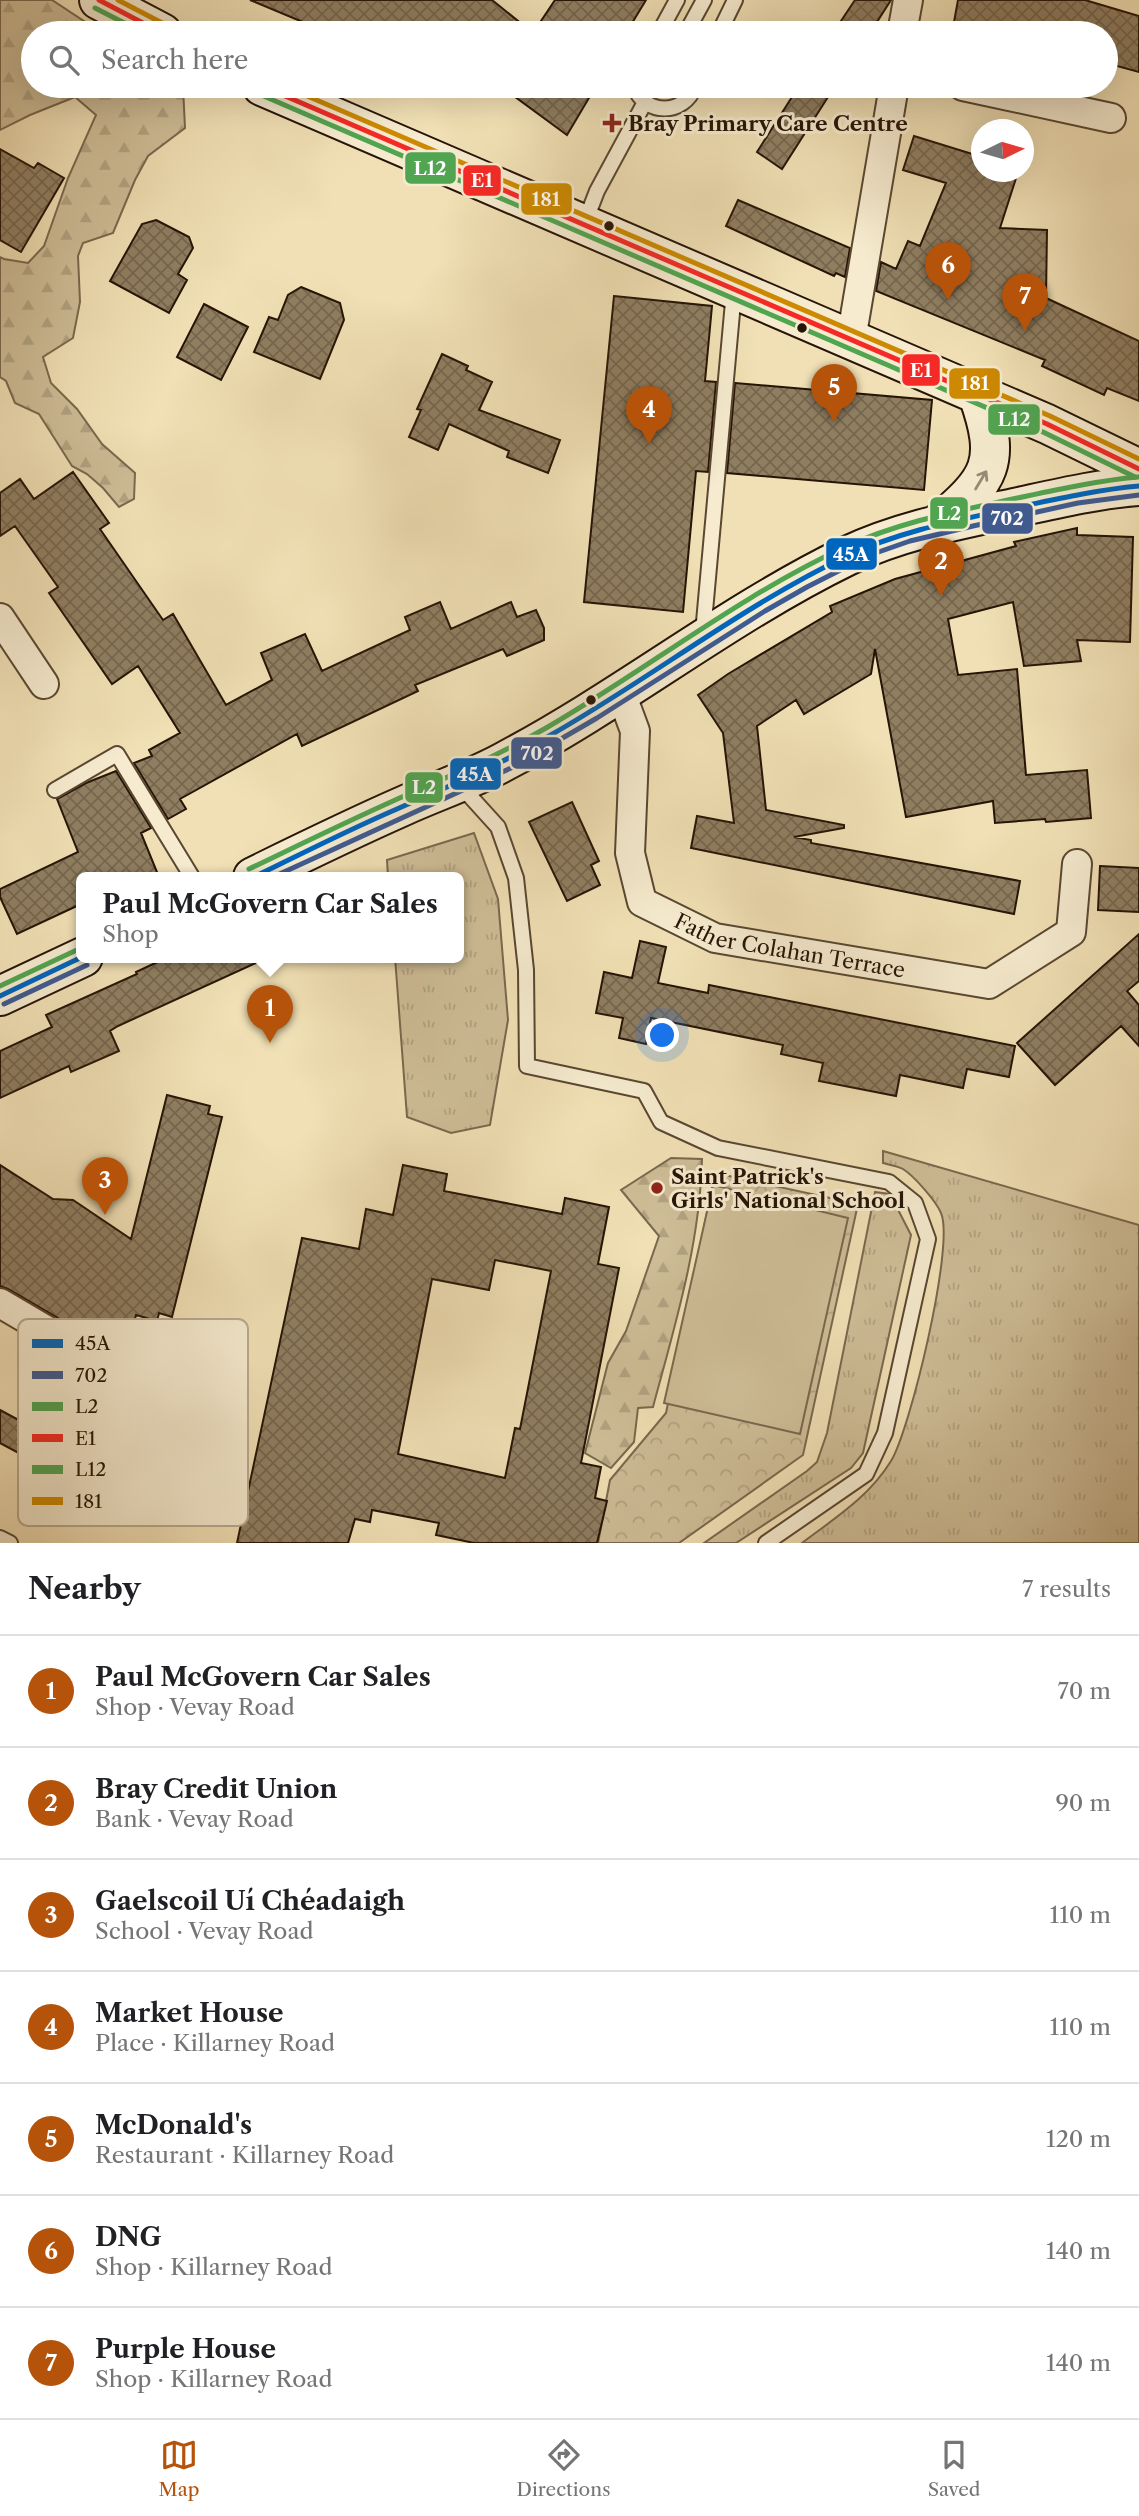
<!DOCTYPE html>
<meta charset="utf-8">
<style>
body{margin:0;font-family:"Libre Caslon Text",serif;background:#f6f6f6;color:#202124}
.compass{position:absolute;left:971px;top:119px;width:63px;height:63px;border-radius:50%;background:#fff;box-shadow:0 7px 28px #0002;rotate:85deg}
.you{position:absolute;left:663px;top:1036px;width:24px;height:24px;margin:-18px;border:5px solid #fff;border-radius:50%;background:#1a73e8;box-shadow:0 0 0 10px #1a73e833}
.badge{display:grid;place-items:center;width:46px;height:46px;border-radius:50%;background:#b45309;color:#fff;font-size:23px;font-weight:700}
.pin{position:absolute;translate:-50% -58px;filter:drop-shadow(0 2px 4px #0008)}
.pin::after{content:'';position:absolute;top:37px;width:24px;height:21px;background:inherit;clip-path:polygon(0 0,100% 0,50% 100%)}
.popup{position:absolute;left:76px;top:872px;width:388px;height:91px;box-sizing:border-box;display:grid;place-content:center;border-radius:10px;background:#fff;filter:drop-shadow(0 2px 5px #0005);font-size:23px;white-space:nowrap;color:#757577}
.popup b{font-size:26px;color:#202124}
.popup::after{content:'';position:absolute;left:50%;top:100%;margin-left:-14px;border:14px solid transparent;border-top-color:#fff}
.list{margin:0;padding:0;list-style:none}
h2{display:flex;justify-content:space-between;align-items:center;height:91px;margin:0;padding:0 28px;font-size:30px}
h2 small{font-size:23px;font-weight:400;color:#757577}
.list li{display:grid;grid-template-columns:46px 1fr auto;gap:21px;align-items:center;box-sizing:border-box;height:112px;padding:0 28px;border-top:2px solid #e0e0e0}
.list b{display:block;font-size:26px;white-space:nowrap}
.list p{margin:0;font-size:23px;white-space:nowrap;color:#757577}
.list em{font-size:23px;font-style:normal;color:#757577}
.icon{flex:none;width:38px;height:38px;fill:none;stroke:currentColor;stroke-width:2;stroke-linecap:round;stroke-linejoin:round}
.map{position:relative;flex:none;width:1139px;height:1543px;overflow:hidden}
.search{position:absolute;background:#fff;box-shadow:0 7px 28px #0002;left:21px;right:21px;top:21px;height:77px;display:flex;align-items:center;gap:18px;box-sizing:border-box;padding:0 24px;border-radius:38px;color:#757577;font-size:26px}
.sheet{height:875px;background:#fff}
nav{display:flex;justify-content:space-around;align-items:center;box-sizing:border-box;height:98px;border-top:2px solid #e0e0e0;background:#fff;font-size:19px;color:#757577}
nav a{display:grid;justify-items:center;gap:4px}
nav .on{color:#b45309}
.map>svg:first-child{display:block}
</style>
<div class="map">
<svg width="1139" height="1543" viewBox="0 0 1139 1543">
<defs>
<pattern id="grass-tufts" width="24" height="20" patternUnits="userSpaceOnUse" patternTransform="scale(1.75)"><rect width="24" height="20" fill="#cebd97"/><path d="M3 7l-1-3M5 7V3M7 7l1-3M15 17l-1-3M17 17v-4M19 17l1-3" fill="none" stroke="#b1a281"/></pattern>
<pattern id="forest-firs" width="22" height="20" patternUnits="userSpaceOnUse" patternTransform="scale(1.75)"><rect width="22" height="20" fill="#cebd97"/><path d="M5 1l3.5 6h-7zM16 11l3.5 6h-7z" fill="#b1a281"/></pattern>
<pattern id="park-crowns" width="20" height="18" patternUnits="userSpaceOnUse" patternTransform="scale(1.75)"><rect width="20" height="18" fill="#cebd97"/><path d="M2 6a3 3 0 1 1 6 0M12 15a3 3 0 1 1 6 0" fill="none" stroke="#b1a281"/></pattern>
<pattern id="building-cross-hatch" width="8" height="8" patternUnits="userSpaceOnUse" patternTransform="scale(1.75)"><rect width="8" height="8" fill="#907e61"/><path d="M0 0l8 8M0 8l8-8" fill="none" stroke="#75664e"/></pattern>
</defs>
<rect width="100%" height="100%" fill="#f1e0b5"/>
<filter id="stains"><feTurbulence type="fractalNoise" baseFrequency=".00286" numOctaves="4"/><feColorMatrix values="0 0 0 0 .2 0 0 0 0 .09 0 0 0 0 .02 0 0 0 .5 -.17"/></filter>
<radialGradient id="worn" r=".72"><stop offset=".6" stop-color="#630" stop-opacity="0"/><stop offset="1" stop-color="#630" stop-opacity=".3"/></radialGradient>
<path fill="url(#grass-tufts)" stroke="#7a684e" stroke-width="2" d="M 474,833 L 498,899 L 508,1020 L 490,1125 L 451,1133 L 407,1117 L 395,957 L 459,957 L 459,877 L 388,877 L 387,860 Z
M 883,1151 L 1139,1225 L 1139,1543 L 802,1543 C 835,1518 869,1497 891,1461 C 910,1430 955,1245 941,1213 C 936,1201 914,1176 903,1169 C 898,1166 889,1165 883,1163 Z
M 875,1192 L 890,1194 L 911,1235 L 863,1453 L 851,1468 L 736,1543 L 704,1543 L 807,1471 L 817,1462 L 827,1433 Z"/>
<path fill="url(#forest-firs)" stroke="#7a684e" stroke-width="2" d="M 0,0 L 52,0 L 102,33 L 33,33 L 33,86 L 183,87 L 185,128 L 148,156 L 135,180 L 113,233 L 83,243 L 78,256 L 80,302 L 73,338 L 43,357 L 51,383 L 77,409 L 102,444 L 135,473 L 134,499 L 119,507 L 103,488 L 87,474 L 72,466 L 39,414 L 15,403 L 6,381 L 0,377 L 0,257 L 4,259 L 28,263 L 44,246 L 68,178 L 96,115 L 75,97 L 30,115 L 0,130 Z
M 671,1158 L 702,1159 C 700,1244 675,1325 653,1407 L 638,1408 L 634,1442 L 611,1468 L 585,1453 L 608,1363 L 626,1331 L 659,1236 L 621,1190 Z"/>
<path fill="url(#park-crowns)" stroke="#7a684e" stroke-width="2" d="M 715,1173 L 858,1204 L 803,1455 L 679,1543 L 598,1543 L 610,1480 L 666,1413 Z"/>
<path fill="#cebd97" stroke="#7a684e" stroke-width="2" d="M 713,1185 L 848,1218 L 800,1434 L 664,1403 Z"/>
<path fill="url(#building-cross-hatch)" stroke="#261406" stroke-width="2" fill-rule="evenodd" d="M 250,0 L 492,0 L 533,33 L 329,33 Z
M 555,0 L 646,0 L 626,33 L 533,33 Z
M 855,0 L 891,0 L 870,33 L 833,33 Z
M 958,0 L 1085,0 L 1139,16 L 1139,72 L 1106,63 L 1106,33 L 952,33 Z
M 500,86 L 596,86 L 567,135 Z
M 799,86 L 835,86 L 782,169 L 757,152 Z
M 914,136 L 982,157 L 982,172 L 1018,172 L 1000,228 L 1047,230 L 1046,298 L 1139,341 L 1139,401 L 1107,388 L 1104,395 L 1042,366 L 1045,360 L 876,291 L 881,262 L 896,269 L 908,241 L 920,246 L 946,183 L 903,170 Z
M 0,149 L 34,168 L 38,163 L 64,178 L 21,252 L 0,240 Z
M 738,200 L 850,248 L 845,277 L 836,273 L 834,276 L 726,226 Z
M 156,220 L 189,237 L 193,248 L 178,274 L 187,280 L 169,313 L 110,281 L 142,224 Z
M 301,287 L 340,303 L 344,320 L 320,379 L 254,352 L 269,317 L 278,320 L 288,295 Z
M 614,296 L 712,306 L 705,381 L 716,382 L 708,472 L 696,471 L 683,612 L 584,602 Z
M 204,304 L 248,327 L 221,380 L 177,357 Z
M 442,354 L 468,366 L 466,370 L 492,382 L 479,410 L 560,440 L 548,473 L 507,457 L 509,451 L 449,424 L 438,450 L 409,437 L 421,410 L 417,409 Z
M 735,383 L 932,400 L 924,490 L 727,473 Z
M 73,472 L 109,523 L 100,529 L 163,620 L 173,614 L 226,705 L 272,680 L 261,653 L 305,634 L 322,671 L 410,630 L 405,617 L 440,602 L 451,629 L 511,602 L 517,617 L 536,610 L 544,628 L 544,640 L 507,656 L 503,649 L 415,685 L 418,691 L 302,746 L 297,734 L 180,799 L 186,809 L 168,819 L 134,763 L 152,756 L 149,750 L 180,733 L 138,666 L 112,684 L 49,593 L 58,587 L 15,526 L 0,536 L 0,493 L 20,479 L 34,499 Z
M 1077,528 L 1077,535 L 1133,537 L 1130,642 L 1077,640 L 1081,661 L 1024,666 L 1013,602 L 948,619 L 958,675 L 1017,669 L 1026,775 L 1087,770 L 1091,818 L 1046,822 L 1045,819 L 995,823 L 993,801 L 906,817 L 875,649 L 871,674 L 804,714 L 796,700 L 757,726 L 766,810 L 844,825 L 844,828 L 794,837 L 811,840 L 811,843 L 1020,881 L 1014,914 L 691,848 L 697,816 L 734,823 L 723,733 L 698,695 L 728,674 L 832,612 L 830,606 L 895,579 L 1016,546 L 1014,542 Z
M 116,771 L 151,828 L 141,833 L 159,877 L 81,877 L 81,904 L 17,934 L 0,897 L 0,889 L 78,852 L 57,799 L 86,783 Z
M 572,802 L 599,861 L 591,865 L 600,885 L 567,901 L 529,822 Z
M 1100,866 L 1139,868 L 1139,912 L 1098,910 Z
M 1139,934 L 1139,981 L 1127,991 L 1139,1005 L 1139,1046 L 1121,1026 L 1055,1085 L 1017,1043 Z
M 640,941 L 666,947 L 658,983 L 708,993 L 709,985 L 1015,1046 L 1009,1077 L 967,1069 L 963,1088 L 900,1075 L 896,1096 L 819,1081 L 823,1063 L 781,1054 L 783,1045 L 651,1018 L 646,1044 L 619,1038 L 623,1018 L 596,1013 L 604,972 L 632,978 Z
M 168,957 L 269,957 L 118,1026 L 110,1031 L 119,1051 L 71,1072 L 69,1066 L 0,1098 L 0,1051 L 52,1027 L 46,1015 L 137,974 L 136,972 Z
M 167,1095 L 210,1106 L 208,1114 L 222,1117 L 172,1317 L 159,1313 L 157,1321 L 136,1315 L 125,1357 L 8,1289 L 0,1286 L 0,1165 L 53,1199 L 73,1200 L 131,1239 Z
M 403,1165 L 447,1174 L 444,1191 L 562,1214 L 565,1198 L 609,1207 L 598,1264 L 619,1268 L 581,1463 L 601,1467 L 595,1498 L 607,1501 L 597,1543 L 474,1543 L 436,1535 L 439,1523 L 372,1510 L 370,1522 L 355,1519 L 348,1543 L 237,1543 L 302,1238 L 359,1249 L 366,1209 L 393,1215 ZM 495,1260 L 551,1271 L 520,1429 L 515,1428 L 505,1478 L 398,1454 L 432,1279 L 489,1290 Z
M 0,1410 L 100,1464 L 86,1489 L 0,1443 Z"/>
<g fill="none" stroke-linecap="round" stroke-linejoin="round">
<defs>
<path id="service" d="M 659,33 L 677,0
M 686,33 L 704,0
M 719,33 L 735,0
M 634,86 C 645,116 684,116 695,86
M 585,222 L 597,191 L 645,102
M 703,633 L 734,291
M 460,785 L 498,827 L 516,878 L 526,970 L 527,1066 L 644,1091 L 661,1122 L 718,1148 L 889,1182 L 915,1203 L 928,1239 L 885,1433 L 866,1474 L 766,1543
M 55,790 L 117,754 L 192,877
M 0,1538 L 10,1543"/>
<g id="minor">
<path d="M 902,33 L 908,0"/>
<path d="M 963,86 L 1111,118"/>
<path d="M 851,340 L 894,86"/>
<path d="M 0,618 L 44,684"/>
<path id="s1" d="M 621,693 L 635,731 L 630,853 L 642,902 L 715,938 L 989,984 L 1071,932 L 1077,864"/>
<path d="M 0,1303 L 141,1386"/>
</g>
<path id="secondary" d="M 99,0 L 162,33
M 262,86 L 1047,424 L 1139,469
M 938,524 C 991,479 1002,463 978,395
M 253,877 C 302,853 351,829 401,807 C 436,791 473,779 507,760 C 624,698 728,614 847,556 C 899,531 958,520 1014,508 C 1056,499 1097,489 1139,486
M 0,996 L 83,957"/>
</defs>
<use href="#service" stroke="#594732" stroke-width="18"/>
<use href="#minor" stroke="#594732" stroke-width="32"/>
<use href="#secondary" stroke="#261406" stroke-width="42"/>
<use href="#service" stroke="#f6ebcf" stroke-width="14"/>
<use href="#minor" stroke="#f6ebcf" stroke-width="28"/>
<use href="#secondary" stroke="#f6ebcf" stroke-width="38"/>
<defs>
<path id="bus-1" d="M 254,877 C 301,854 348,830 397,809 C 449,786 500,765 549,736 C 650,679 742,606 847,556 C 898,532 954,521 1009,509 C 1052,500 1095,490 1139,486
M 0,996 L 82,957"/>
<path id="bus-2" d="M 273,877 L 511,768 L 597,718 L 765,611 L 807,587 L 870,555 L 910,541 L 973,526 L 1078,503 L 1139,495
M 4,1004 L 87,965"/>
<path id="bus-3" d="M 249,869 C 297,846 344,823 393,801 C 445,778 496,757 546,728 C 646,670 739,596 845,547 C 897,523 953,512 1008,500 C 1051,491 1094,481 1138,477
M 0,986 L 79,949"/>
<path id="bus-4" d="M 99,0 L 162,33
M 262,86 L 1047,424 L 1139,469"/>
<path id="bus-5" d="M 95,8 L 144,33
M 259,94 L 1043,432 L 1135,477"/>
<path id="bus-6" d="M 118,0 L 166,25
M 284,86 L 1050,416 L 1139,459"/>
</defs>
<use href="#bus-1" stroke="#f6ebcf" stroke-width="10"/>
<use href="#bus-2" stroke="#f6ebcf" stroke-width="10"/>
<use href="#bus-3" stroke="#f6ebcf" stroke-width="10"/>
<use href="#bus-4" stroke="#f6ebcf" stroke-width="10"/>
<use href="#bus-5" stroke="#f6ebcf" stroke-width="10"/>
<use href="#bus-6" stroke="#f6ebcf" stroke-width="10"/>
<use href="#bus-1" stroke="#0065bd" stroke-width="5"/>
<use href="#bus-2" stroke="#3f5b92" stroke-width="5"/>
<use href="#bus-3" stroke="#51a551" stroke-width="5"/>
<use href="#bus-4" stroke="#f52a26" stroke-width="5"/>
<use href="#bus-5" stroke="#51a551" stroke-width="5"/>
<use href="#bus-6" stroke="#cd8901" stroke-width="5"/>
</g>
<defs><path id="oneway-shaft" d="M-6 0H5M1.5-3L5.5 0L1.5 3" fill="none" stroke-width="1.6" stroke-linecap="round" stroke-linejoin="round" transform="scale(1.75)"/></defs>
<use stroke="#988a75" href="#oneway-shaft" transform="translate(981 480) rotate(-59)"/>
<g fill="#8f2418" stroke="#f6ebcf" stroke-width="2.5">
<path d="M608.5 112.5h7v7h7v7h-7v7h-7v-7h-7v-7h7z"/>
<circle cx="657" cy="1188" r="7"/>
</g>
<g fill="#261406" stroke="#f6ebcf" stroke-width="2.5">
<circle cx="609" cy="226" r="6"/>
<circle cx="802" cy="328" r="6"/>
<circle cx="591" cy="700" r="6"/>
</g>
<g text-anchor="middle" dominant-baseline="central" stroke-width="6" stroke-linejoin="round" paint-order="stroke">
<g font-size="21" font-weight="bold" fill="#261406" stroke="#f6ebcf" text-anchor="start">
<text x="628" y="123">Bray Primary Care Centre</text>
<text x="671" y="1176">Saint Patrick's<tspan x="671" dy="24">Girls' National School</tspan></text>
</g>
<g font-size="21" fill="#261406" stroke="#f6ebcf">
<text stroke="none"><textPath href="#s1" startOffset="369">Father Colahan Terrace</textPath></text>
</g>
</g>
<rect x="18" y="1319" width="230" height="207" rx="10" fill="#f6ebcf" stroke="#b8aa93" stroke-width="2"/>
<rect x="32" y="1339" width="31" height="9" fill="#0065bd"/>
<rect x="32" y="1371" width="31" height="8" fill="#3f5b92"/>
<rect x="32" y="1402" width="31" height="9" fill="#51a551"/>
<rect x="32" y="1434" width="31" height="8" fill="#f52a26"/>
<rect x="32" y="1465" width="31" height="9" fill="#51a551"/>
<rect x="32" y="1497" width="31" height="8" fill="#cd8901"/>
<g font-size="19" fill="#261406">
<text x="75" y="1350">45A</text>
<text x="75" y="1382">702</text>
<text x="75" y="1413">L2</text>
<text x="75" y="1445">E1</text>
<text x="75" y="1476">L12</text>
<text x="75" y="1508">181</text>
</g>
<g stroke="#f6ebcf" stroke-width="2.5">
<rect x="404" y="151" width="53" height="34" rx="7" fill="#51a551"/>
<rect x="462" y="164" width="40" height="33" rx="7" fill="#f52a26"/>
<rect x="520" y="182" width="53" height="34" rx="7" fill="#cd8901"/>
<rect x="901" y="353" width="40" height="34" rx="7" fill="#f52a26"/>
<rect x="948" y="367" width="53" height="33" rx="7" fill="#cd8901"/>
<rect x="987" y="403" width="54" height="33" rx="7" fill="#51a551"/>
<rect x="929" y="496" width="40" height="34" rx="7" fill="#51a551"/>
<rect x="981" y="502" width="53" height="33" rx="7" fill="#3f5b92"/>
<rect x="825" y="537" width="53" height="34" rx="7" fill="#0065bd"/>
<rect x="510" y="736" width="53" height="34" rx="7" fill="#3f5b92"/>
<rect x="449" y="757" width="53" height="34" rx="7" fill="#0065bd"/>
<rect x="404" y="771" width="40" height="33" rx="7" fill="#51a551"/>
</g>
<g font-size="19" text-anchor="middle" font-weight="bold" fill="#fff">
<text x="430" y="175">L12</text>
<text x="482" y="187">E1</text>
<text x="546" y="206">181</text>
<text x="921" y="377">E1</text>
<text x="975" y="390">181</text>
<text x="1014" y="426">L12</text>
<text x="949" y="520">L2</text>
<text x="1007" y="525">702</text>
<text x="851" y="561">45A</text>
<text x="537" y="760">702</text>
<text x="475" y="781">45A</text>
<text x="424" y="794">L2</text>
</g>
<rect width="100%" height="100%" filter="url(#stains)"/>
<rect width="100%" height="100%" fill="url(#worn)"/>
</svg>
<svg class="compass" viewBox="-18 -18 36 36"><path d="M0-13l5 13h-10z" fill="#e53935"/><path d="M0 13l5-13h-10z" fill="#757577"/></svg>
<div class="you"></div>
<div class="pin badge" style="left:270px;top:1043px">1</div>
<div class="popup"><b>Paul McGovern Car Sales</b>Shop</div>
<div class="pin badge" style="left:941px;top:596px">2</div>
<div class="pin badge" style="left:105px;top:1215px">3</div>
<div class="pin badge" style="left:649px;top:444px">4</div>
<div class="pin badge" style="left:834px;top:422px">5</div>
<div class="pin badge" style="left:948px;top:300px">6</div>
<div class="pin badge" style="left:1025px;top:331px">7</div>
<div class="search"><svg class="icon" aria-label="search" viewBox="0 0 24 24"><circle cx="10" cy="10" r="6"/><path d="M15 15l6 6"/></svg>Search here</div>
</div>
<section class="sheet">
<h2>Nearby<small>7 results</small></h2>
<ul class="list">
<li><span class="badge">1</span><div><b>Paul McGovern Car Sales</b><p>Shop · Vevay Road</p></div><em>70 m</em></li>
<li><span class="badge">2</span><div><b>Bray Credit Union</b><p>Bank · Vevay Road</p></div><em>90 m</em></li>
<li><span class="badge">3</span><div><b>Gaelscoil Uí Chéadaigh</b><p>School · Vevay Road</p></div><em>110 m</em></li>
<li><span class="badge">4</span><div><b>Market House</b><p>Place · Killarney Road</p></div><em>110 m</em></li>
<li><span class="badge">5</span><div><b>McDonald's</b><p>Restaurant · Killarney Road</p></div><em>120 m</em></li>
<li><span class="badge">6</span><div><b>DNG</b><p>Shop · Killarney Road</p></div><em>140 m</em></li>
<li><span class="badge">7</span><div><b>Purple House</b><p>Shop · Killarney Road</p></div><em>140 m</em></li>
</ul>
</section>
<nav>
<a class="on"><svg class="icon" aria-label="map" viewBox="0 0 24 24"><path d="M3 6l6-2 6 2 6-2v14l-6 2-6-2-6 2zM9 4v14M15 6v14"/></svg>Map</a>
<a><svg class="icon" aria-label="directions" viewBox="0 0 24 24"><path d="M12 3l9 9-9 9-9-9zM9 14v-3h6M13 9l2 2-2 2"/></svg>Directions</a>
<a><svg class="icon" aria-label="saved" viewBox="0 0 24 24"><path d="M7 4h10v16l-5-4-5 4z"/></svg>Saved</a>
</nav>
